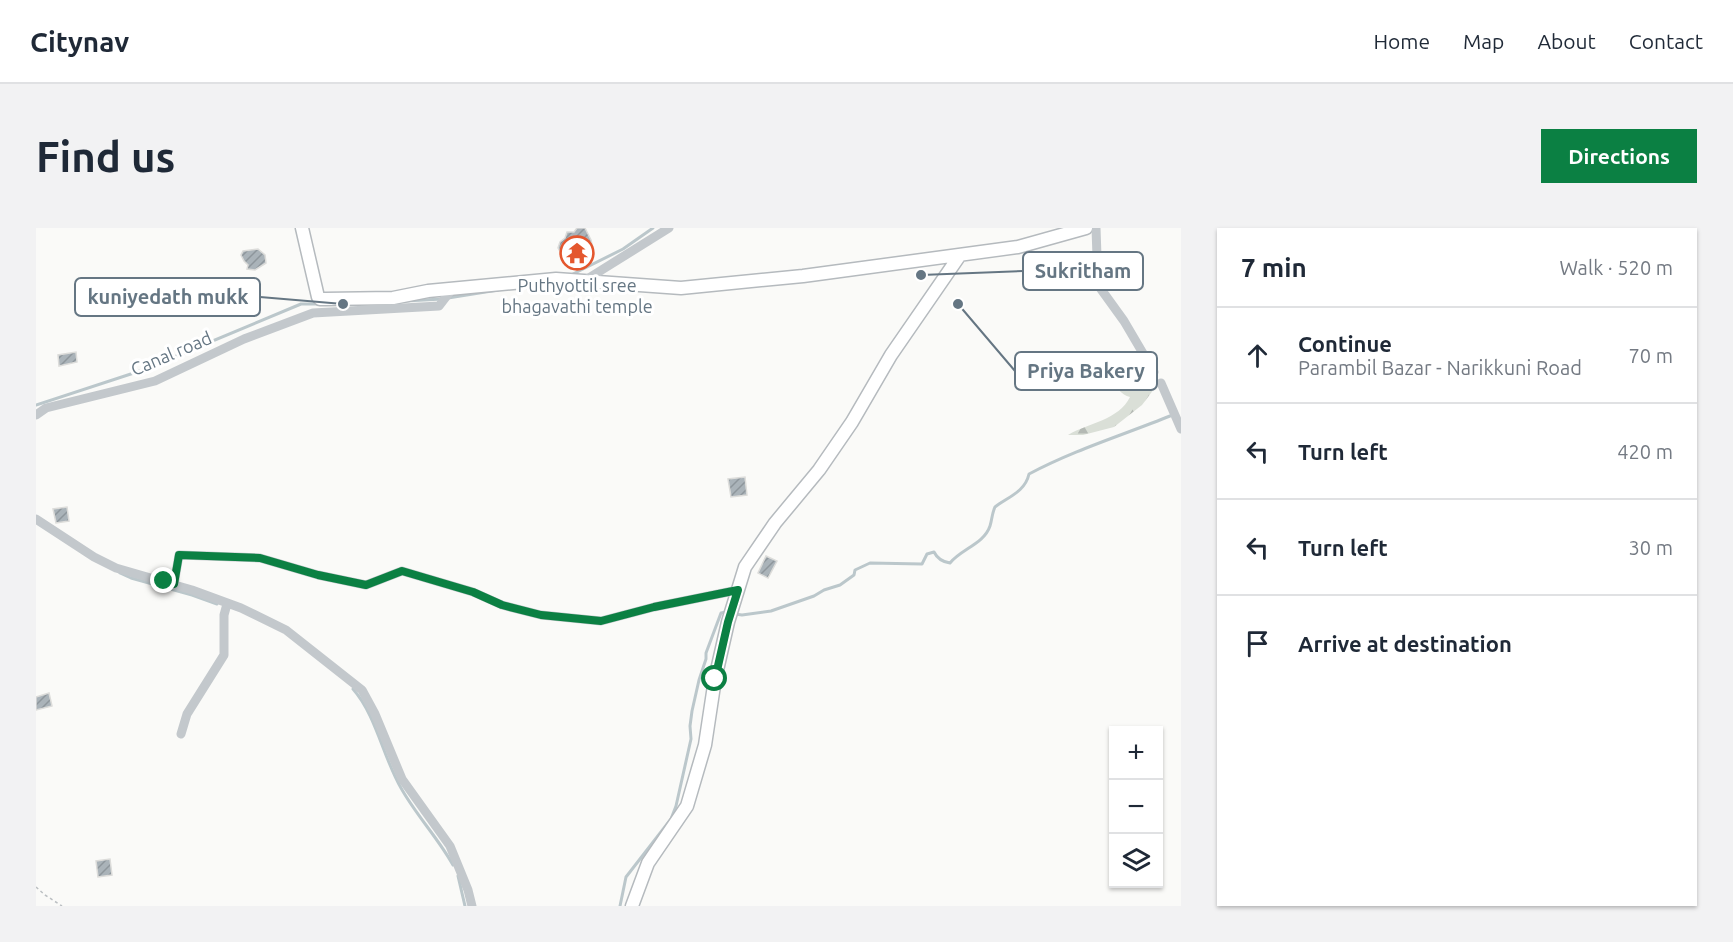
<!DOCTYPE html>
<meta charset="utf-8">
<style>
body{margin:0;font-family:Ubuntu,sans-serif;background:#f2f2f3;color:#1f2937}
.controls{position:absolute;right:18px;bottom:18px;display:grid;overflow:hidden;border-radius:0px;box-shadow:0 2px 4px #0004}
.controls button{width:54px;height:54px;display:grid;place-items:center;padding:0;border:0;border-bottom:2px solid #e0e1e3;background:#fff;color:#1f2937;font:30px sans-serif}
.stop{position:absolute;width:18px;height:18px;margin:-14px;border:4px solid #0b8043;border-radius:50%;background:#fff}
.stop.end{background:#0b8043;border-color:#fff;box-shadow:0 2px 6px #0008}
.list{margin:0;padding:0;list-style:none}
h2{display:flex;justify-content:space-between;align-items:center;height:78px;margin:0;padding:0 24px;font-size:26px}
h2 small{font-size:20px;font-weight:400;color:#747a83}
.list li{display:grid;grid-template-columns:39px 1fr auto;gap:18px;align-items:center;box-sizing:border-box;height:96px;padding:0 24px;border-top:2px solid #e0e1e3}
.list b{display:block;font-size:22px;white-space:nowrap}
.list p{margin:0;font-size:20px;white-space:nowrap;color:#747a83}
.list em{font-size:20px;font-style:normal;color:#747a83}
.icon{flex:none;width:33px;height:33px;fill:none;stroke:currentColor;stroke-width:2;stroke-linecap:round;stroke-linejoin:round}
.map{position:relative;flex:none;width:1145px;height:678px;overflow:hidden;border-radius:0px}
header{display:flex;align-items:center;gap:36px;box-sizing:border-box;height:84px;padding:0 30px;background:#fff;border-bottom:2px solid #e0e1e3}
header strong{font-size:28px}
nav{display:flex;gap:33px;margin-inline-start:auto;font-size:21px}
.intro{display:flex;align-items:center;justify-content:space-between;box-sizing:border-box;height:144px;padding:0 36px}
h1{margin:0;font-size:42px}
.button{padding:15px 27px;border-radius:0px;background:#0b8043;color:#fff;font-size:21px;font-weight:700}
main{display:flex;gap:36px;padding:0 36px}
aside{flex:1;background:#fff;border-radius:0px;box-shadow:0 2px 4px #0004}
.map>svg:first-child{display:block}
</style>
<header>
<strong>Citynav</strong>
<nav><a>Home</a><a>Map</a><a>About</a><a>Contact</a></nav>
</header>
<div class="intro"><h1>Find us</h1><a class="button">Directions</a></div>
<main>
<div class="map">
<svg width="1145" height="678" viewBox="0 0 1145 678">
<defs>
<pattern id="forest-firs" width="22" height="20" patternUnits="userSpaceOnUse" patternTransform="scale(1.5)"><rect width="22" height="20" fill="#dadfd7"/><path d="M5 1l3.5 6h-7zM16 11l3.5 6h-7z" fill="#b4b9b4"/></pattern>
<pattern id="building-hatch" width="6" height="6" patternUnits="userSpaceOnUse" patternTransform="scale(1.5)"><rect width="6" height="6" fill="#aab3b9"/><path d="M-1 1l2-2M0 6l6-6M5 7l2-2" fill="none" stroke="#8e969c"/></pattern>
</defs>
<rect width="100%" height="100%" fill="#fafaf8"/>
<path fill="url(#forest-firs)" d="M 1101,134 L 1118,161 L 1106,177 L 1078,199 L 1047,207 L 1032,207 C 1052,195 1083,192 1094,169 C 1085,167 1081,158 1072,154 L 1086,143 L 1088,137 Z"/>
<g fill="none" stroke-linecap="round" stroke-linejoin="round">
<path stroke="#bbc7cb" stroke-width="3" d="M 533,48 L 587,21 L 617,0
M 412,70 L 462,62
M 370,73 L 406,71
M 0,177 L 107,142 L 265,76 L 286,76
M 84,345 L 95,350 L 156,367 L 181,376
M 699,386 L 706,387 L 735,383 L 778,368 L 788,362 L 804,357 L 818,347 L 819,342 L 834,335 L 886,336 L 891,326 L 898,324 C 901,330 907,334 914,335 C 925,321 948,316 954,298 C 956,292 956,285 959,279 C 972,269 989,264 993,246 C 1038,222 1087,207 1134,188
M 317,461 C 340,487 347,529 365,560 C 380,587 402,610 417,637
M 422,648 L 429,678
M 584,678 L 590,649 L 635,591 L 640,578 L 655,511 L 654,498 L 656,483 L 663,452 L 670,431 L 670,425 L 685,385 L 690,384"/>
</g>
<path fill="url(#building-hatch)" stroke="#dcdcda" stroke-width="1.5" d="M 541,0 L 549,0 L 555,12 L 557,21 L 549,24 L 536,32 L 529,32 L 522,20 L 524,14 L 529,10 L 531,4 L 538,4 Z
M 222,21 L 229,27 L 230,35 L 219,42 L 211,41 L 212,37 L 208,33 L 205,27 L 207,23 Z
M 40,124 L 41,134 L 23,138 L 22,127 Z
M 709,249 L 711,267 L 695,269 L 692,251 Z
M 31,279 L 33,293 L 20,295 L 17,281 Z
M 730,328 L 741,333 L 732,350 L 722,345 Z
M 13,465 L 16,478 L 0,482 L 0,469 Z
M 74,631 L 76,647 L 62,649 L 60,633 Z"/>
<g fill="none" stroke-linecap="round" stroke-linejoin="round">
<defs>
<path id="major" d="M 266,0 L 282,69 L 284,71 L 289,71 L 357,70 L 392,63 L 520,51 L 645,60 L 767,48 L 982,19 L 1050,0
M 596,678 L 612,635 L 651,578 L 669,517 L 679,451 L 692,394 L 709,339 L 739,295 L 783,242 L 816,194 L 855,127 L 924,27"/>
</defs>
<use href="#major" stroke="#b5babe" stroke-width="15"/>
<path stroke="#bbbfc2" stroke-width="1.5" stroke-dasharray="3 3" stroke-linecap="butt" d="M 0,659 L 9,667 L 26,678"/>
<path stroke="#c3c8cc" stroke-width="9" d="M 1060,0 L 1062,57 L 1088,93 L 1118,144
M 548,53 L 633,0
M 1125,155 L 1145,201
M 0,187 L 10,180 L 119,153 L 208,111 L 277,85 L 403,78 L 416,61
M 0,291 L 58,329 L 80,340 L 156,362 L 205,380 L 250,402 L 326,462 L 339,486 L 366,551 L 414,618 L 432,662 L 436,678
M 138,356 L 143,327 L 224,330 L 282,347 L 330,357 L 366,343 L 437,364 L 466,377 L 505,387 L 565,393 L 618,379 L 702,362
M 145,506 L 151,486 L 188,427 L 188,387 L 191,376"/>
<use href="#major" stroke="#fff" stroke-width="12"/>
</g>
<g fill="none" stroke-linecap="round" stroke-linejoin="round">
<path stroke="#0b8043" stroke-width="8" d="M 128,353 L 138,356 L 143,327 L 224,330 L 282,347 L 330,357 L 366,343 L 437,364 L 466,377 L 505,387 L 565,393 L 618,379 L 702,362 L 692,394 L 679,451"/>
</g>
<defs>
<symbol id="temple-ring" viewBox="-11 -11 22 22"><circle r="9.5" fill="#fff" stroke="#e4572e" stroke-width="1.5"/><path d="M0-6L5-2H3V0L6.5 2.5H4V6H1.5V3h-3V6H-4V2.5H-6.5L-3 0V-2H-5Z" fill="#e4572e"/></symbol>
</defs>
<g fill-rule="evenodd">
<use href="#temple-ring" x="522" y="6" width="38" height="38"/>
</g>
<g text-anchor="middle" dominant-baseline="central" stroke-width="6" stroke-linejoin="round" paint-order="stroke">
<g font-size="18" fill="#657683" stroke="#fff">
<text x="541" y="57">Puthyottil sree<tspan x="541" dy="21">bhagavathi temple</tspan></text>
</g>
<g font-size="18" fill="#657683" stroke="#fff">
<text transform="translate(135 125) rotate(-23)">Canal road</text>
</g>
</g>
<path fill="none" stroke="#657683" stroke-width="2" d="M885 47L987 43M307 76L224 69M922 76L979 143"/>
<g fill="#657683" stroke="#fff" stroke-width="2">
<circle cx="885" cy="47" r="6"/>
<circle cx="307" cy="76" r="6"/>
<circle cx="922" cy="76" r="6"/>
</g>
<g fill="#fff" stroke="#657683" stroke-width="2">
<rect x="987" y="24" width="120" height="38" rx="6"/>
<rect x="39" y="50" width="185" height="38" rx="6"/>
<rect x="979" y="124" width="142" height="38" rx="6"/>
</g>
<g font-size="20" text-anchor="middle" font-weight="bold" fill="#657683">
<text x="1047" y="50">Sukritham</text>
<text x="132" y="76">kuniyedath mukk</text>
<text x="1050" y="150">Priya Bakery</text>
</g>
</svg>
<div class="controls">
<button>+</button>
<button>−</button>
<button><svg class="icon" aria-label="layers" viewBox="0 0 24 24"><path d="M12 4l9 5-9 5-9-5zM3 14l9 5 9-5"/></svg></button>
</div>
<div class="stop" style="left:679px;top:451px"></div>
<div class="stop end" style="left:128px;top:353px"></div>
</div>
<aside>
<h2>7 min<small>Walk · 520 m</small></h2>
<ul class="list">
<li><svg class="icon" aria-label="ahead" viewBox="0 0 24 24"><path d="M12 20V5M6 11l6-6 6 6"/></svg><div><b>Continue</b><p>Parambil Bazar - Narikkuni Road</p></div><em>70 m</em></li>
<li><svg class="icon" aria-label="left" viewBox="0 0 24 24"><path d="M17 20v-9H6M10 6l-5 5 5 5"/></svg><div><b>Turn left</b></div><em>420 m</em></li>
<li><svg class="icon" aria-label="left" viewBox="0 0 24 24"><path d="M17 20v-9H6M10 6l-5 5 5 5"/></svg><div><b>Turn left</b></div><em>30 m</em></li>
<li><svg class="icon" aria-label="arrive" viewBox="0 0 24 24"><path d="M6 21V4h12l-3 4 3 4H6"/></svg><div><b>Arrive at destination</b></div></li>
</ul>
</aside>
</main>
